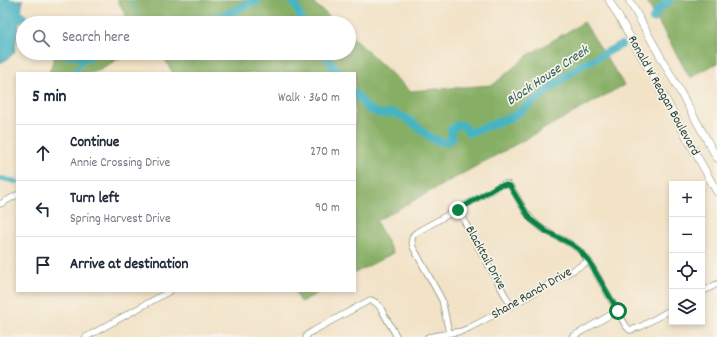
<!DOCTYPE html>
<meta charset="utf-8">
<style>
body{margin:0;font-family:Dekko,sans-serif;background:#f2f2f3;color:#1f2937}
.controls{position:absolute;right:12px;bottom:12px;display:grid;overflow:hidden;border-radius:0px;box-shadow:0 2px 6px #0003}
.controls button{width:36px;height:36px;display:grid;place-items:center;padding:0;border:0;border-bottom:1px solid #e0e1e3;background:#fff;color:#1f2937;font:20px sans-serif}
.stop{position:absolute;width:12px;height:12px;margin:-9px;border:3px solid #0b8043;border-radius:50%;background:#fff}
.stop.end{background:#0b8043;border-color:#fff;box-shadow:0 1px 4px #0008}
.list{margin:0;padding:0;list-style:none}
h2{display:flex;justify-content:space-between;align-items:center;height:52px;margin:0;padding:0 16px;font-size:17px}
h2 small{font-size:13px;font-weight:400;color:#747a83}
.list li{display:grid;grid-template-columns:26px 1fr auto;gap:12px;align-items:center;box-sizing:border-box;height:56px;padding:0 16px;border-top:1px solid #e0e1e3}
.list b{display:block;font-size:15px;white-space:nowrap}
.list p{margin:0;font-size:13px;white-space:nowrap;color:#747a83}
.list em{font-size:13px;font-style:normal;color:#747a83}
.icon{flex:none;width:22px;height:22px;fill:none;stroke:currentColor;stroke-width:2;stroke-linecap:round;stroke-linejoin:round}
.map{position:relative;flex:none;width:717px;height:337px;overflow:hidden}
.search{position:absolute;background:#fff;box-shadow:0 2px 6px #0003;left:16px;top:16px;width:340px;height:44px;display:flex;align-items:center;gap:10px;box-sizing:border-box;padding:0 14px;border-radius:22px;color:#747a83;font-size:15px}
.panel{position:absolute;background:#fff;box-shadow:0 2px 6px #0003;left:16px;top:72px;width:340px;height:220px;border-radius:0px}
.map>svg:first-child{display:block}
</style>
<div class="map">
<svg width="717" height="337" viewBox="0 0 717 337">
<rect width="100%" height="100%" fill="#f7f3e8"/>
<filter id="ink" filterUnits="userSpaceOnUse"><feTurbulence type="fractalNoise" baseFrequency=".025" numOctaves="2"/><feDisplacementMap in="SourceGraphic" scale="8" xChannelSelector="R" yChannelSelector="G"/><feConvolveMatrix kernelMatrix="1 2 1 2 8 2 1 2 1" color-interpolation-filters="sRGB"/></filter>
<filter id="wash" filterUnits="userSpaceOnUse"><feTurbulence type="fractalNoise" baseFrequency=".012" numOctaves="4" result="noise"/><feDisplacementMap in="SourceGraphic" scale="16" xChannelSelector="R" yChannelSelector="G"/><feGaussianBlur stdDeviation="0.9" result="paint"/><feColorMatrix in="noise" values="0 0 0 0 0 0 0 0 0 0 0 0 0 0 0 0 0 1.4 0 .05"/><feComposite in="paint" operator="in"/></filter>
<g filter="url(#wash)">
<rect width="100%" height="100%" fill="#f2e2c6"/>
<path fill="#86af65" stroke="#52764c" d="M 117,0 L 310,0 L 337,23 L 102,23 L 127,16 Z
M 646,0 L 717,0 L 717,63 L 690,78 Z
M 584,22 L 624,85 L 376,221 L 393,253 L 355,273 L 355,73 L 173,73 L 161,53 L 349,53 L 349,34 L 410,91 L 493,85 L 527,56 Z
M 56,53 L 129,53 L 93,73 L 49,73 Z
M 295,291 L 321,291 L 301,302 Z"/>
<path fill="#46b4c2" stroke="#32787b" d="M 0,0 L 23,0 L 14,53 L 7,59 L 0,63 Z"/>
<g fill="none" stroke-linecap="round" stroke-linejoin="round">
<path stroke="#46b4c2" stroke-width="1.5" d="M 130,0 L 143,23"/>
<path stroke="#46b4c2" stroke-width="4.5" d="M 73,73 L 87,58
M 0,178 L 17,182"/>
<path stroke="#46b4c2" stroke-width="8" d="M 6,0 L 20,14 L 27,23
M 291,0 L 295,5 L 303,23
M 653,19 L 658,10 L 670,0
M 183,23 L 199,23 L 229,13 L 258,0
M 60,53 L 87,58 L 95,53
M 323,53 L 339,73
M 355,93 L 368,109 L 381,114 L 394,113 L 402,116 L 409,120 L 430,137 L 441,142 L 446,142 L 452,139 L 451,129 L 460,124 L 464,126 L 469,133 L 514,116 L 580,66 L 621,45"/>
</g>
</g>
<g filter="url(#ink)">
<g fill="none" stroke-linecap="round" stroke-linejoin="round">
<defs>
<path id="minor" d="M 0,204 L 17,195
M 458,210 L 511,306
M 702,292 L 717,284
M 449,333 L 442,300 L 413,247 C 411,240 411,236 417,232 L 503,184 L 507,184 L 510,186 C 520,200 525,216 539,226 C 548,234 560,238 571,244 C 578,248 584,255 589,261 L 626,326 L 630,330 L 634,329 L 640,327 L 672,309
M 86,337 L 170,291
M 306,337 L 308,334 L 313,331 L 370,300 C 375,301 377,303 380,307 L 397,337
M 428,337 L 462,331 L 469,328 L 511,306 L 589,261
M 572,337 L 617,311"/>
<path id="major" d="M 609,0 L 651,73 L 717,192
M 629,0 L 717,158"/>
</defs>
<use href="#minor" stroke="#88907d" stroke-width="7"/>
<use href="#major" stroke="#88907d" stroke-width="8"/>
<use href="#minor" stroke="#fff" stroke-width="5.5"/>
<use href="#major" stroke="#fff" stroke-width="7"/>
</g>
</g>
<g fill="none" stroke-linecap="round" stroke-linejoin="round" filter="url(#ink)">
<path stroke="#0b8043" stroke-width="5" d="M 458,210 L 498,186 C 503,184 506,184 510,186 L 530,219 L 547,232 L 571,244 L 578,249 L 589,261 L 618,311"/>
</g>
<g text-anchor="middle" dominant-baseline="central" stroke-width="3.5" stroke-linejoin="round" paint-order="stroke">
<g font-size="13" fill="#1f3d34" stroke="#f7f3e8">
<text transform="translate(663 96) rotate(61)">Ronald W Reagan Boulevard</text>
<text transform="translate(485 258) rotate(61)">Blacktail Drive</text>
<text transform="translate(532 294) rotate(-30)">Shane Ranch Drive</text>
</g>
<g font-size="14" font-style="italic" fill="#295b58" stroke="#f7f3e8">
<text transform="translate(548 76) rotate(-34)">Block House Creek</text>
</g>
</g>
</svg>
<div class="controls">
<button>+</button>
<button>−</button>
<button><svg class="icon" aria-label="locate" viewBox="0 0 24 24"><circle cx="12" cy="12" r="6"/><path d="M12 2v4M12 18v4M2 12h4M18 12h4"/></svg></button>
<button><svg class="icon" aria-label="layers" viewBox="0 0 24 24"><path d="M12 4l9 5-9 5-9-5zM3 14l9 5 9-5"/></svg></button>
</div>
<div class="stop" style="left:618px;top:311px"></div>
<div class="stop end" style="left:458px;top:210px"></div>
<div class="search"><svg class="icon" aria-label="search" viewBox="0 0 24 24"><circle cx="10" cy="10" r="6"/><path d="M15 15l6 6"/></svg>Search here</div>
<section class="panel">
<h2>5 min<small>Walk · 360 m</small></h2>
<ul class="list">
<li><svg class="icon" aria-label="ahead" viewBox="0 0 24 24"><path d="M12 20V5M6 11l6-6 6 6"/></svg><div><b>Continue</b><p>Annie Crossing Drive</p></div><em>270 m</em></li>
<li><svg class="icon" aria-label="left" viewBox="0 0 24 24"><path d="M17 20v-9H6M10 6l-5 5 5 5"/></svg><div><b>Turn left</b><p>Spring Harvest Drive</p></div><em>90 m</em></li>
<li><svg class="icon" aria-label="arrive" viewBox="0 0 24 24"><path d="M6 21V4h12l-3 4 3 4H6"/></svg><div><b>Arrive at destination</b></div></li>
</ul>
</section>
</div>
